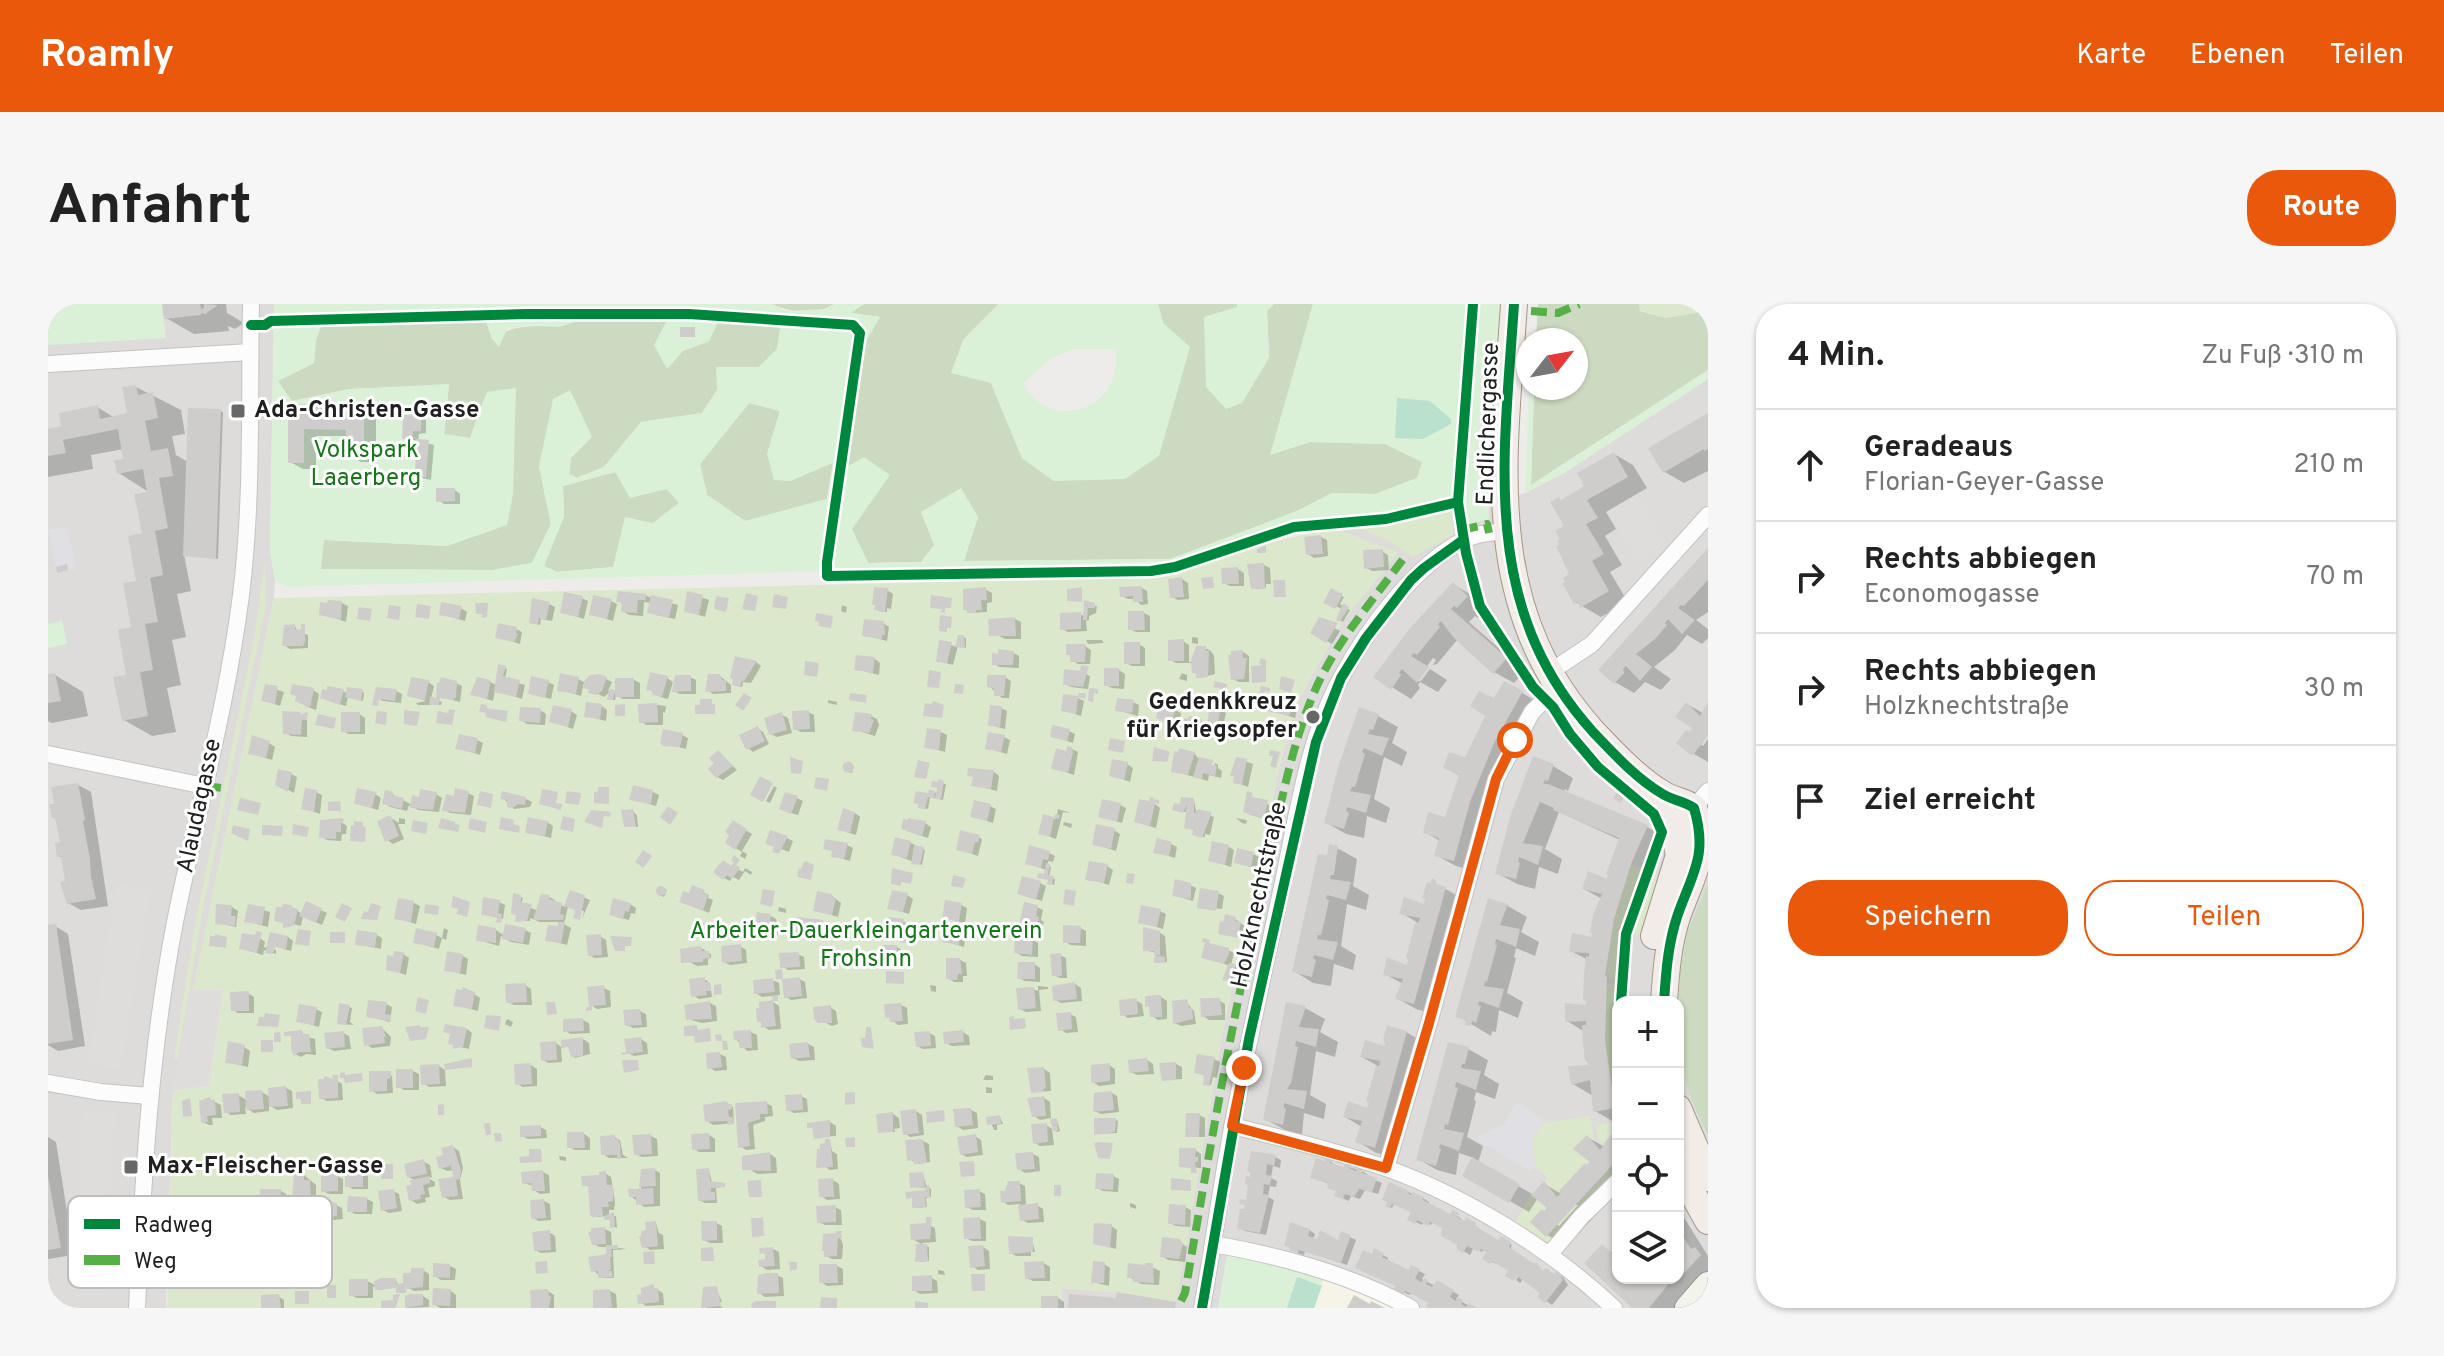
<!DOCTYPE html>
<html lang="de">
<meta charset="utf-8">
<style>
body{margin:0;font-family:Overpass,sans-serif;background:#f6f6f6;color:#222}
.controls{position:absolute;right:24px;bottom:24px;display:grid;overflow:hidden;border-radius:16px;box-shadow:0 2px 6px #0004}
.controls button{width:72px;height:72px;display:grid;place-items:center;padding:0;border:0;border-bottom:2px solid #e0e0e0;background:#fff;color:#222;font:40px sans-serif}
.compass{position:absolute;left:1468px;top:24px;width:72px;height:72px;border-radius:50%;background:#fff;box-shadow:0 2px 6px #0004;rotate:59deg}
.stop{position:absolute;width:24px;height:24px;margin:-18px;border:6px solid #ea580c;border-radius:50%;background:#fff}
.stop.end{background:#ea580c;border-color:#fff;box-shadow:0 2px 8px #0008}
.list{margin:0;padding:0;list-style:none}
h2{display:flex;justify-content:space-between;align-items:center;height:104px;margin:0;padding:0 32px;font-size:34px}
h2 small{font-size:26px;font-weight:400;color:#767676}
.list li{display:grid;grid-template-columns:52px 1fr auto;gap:24px;align-items:center;box-sizing:border-box;height:112px;padding:0 32px;border-top:2px solid #e0e0e0}
.list b{display:block;font-size:30px;white-space:nowrap}
.list p{margin:0;font-size:26px;white-space:nowrap;color:#767676}
.list em{font-size:26px;font-style:normal;color:#767676}
.actions{display:flex;gap:16px;padding:24px 32px}
.actions a{flex:1;padding:18px 0;border:2px solid #ea580c;border-radius:32px;text-align:center;font-size:28px;color:#ea580c}
.actions .main{background:#ea580c;color:#fff}
.icon{flex:none;width:44px;height:44px;fill:none;stroke:currentColor;stroke-width:2;stroke-linecap:round;stroke-linejoin:round}
.map{position:relative;flex:none;width:1660px;height:1004px;overflow:hidden;border-radius:32px}
header{display:flex;align-items:center;gap:48px;box-sizing:border-box;height:112px;padding:0 40px;background:#ea580c;color:#fff}
header strong{font-size:38px}
nav{display:flex;gap:44px;margin-inline-start:auto;font-size:28px}
.intro{display:flex;align-items:center;justify-content:space-between;box-sizing:border-box;height:192px;padding:0 48px}
h1{margin:0;font-size:56px}
.button{padding:20px 36px;border-radius:32px;background:#ea580c;color:#fff;font-size:28px;font-weight:700}
main{display:flex;gap:48px;padding:0 48px}
aside{flex:1;background:#fff;border-radius:32px;box-shadow:0 2px 6px #0004}
.map>svg:first-child{display:block}
</style>
<header>
<strong>Roamly</strong>
<nav><a>Karte</a><a>Ebenen</a><a>Teilen</a></nav>
</header>
<div class="intro"><h1>Anfahrt</h1><a class="button">Route</a></div>
<main>
<div class="map">
<svg width="1660" height="1004" viewBox="0 0 1660 1004">
<rect width="100%" height="100%" fill="#eeecea"/>
<path fill="#dddcdb" fill-rule="evenodd" d="M 0,0 L 226,0 L 222,247 L 227,276 L 226,294 L 125,787 L 118,1004 L 0,1004 Z
M 1660,75 L 1660,570 L 1659,581 L 1639,629 L 1632,666 L 1630,706 L 1637,774 L 1644,798 L 1660,832 L 1660,1004 L 1014,1004 L 1013,984 L 1065,988 L 1128,997 L 1174,731 L 1233,455 L 1252,393 L 1293,319 L 1349,249 L 1291,226 L 1296,221 L 1414,202 L 1420,220 L 1441,215 L 1440,199 L 1477,189 L 1516,169 ZM 1570,698 L 1630,698 L 1630,974 L 1570,974 Z"/>
<path fill="#f6f4e7" d="M 1276,973 L 1349,1004 L 1266,1004 Z"/>
<path fill="#dce8cc" d="M 1591,0 L 1660,0 L 1660,7 L 1617,14 L 1592,6 Z
M 1403,206 L 1405,230 L 1365,253 L 1339,236 L 1306,222 L 1344,218 L 1345,221 Z
M 1291,226 L 1350,249 L 1293,319 L 1252,393 L 1233,455 L 1174,731 L 1128,998 L 1065,988 L 1013,984 L 1014,1004 L 119,1004 L 125,787 L 161,782 L 175,686 L 145,685 L 226,294 L 1100,273 C 1165,261 1225,231 1291,226 Z
M 217,257 L 218,301 L 154,609 L 130,755 L 126,755 L 147,620 L 206,334 Z
M 1583,560 L 1595,565 L 1578,622 L 1570,675 L 1557,673 L 1566,615 Z
M 1608,568 L 1610,578 L 1596,626 L 1591,631 L 1585,630 L 1604,570 Z
M 1557,679 L 1569,680 L 1570,803 L 1567,804 L 1557,737 Z
M 1567,809 L 1570,809 L 1570,833 L 1565,829 L 1553,841 L 1550,835 L 1548,821 L 1568,818 Z
M 1542,812 L 1546,837 L 1538,831 L 1525,845 L 1542,858 L 1538,861 L 1536,860 L 1511,887 L 1513,889 L 1509,893 L 1496,877 L 1499,872 L 1487,863 L 1484,836 L 1495,819 Z
M 1570,855 L 1570,871 L 1504,938 L 1494,940 L 1464,923 L 1483,891 L 1499,904 L 1496,907 L 1494,906 L 1482,918 L 1498,933 Z"/>
<path fill="#ccdac1" d="M 723,0 L 786,0 C 769,12 741,8 723,0 Z
M 816,0 L 951,0 L 915,36 L 943,79 L 974,154 L 1006,177 L 1115,19 L 1110,0 L 1189,0 L 1221,54 L 1219,6 L 1226,0 L 1265,0 L 1223,150 L 1262,138 L 1337,140 L 1375,158 L 1370,174 L 1327,190 L 1284,189 L 1249,207 L 1123,255 L 915,257 L 930,213 L 912,185 L 886,241 L 873,258 L 820,259 L 804,226 L 799,164 L 818,37 L 832,13 L 802,9 Z
M 1490,0 L 1591,0 L 1592,7 L 1617,14 L 1660,7 L 1660,66 L 1483,181 L 1486,84 L 1528,84 L 1528,36 L 1488,36 Z
M 438,17 L 444,35 C 475,14 494,28 526,18 L 619,18 L 635,47 L 661,37 L 669,18 L 733,20 L 729,45 L 711,63 L 669,86 L 654,109 L 593,118 L 556,163 L 529,174 L 521,170 L 523,154 L 491,162 L 503,220 L 484,259 L 445,266 L 272,265 L 276,236 L 399,242 L 439,88 L 422,134 L 396,131 L 401,81 L 302,85 L 244,97 L 229,77 L 266,59 L 268,36 L 274,20 Z
M 701,99 L 732,107 L 719,150 L 742,177 L 785,158 L 779,195 L 697,217 L 659,191 L 652,160 Z
M 567,168 L 619,185 L 631,199 L 605,219 L 565,263 L 509,268 L 496,262 L 516,212 L 515,182 Z
M 1660,570 L 1660,832 L 1644,798 L 1637,774 L 1630,706 L 1632,666 L 1639,629 L 1659,581 Z"/>
<path fill="#daf1d8" fill-rule="evenodd" d="M 0,0 L 114,0 L 118,34 L 0,41 Z
M 226,0 L 723,0 L 738,7 L 778,5 L 786,0 L 816,0 L 803,9 L 832,13 L 818,37 L 799,163 L 816,153 L 842,171 L 804,225 L 820,259 L 874,258 L 886,241 L 873,208 L 913,184 L 930,213 L 916,257 L 1122,255 L 1249,207 L 1284,189 L 1327,190 L 1369,174 L 1374,158 L 1337,140 L 1262,138 L 1222,151 L 1265,0 L 1453,0 L 1440,199 L 1441,215 L 1420,220 L 1414,202 L 1414,190 L 1341,210 L 1252,215 L 1127,257 L 240,283 L 227,276 L 222,247 ZM 438,17 L 444,35 L 451,43 L 459,25 L 481,21 L 511,23 L 526,18 L 618,18 L 606,41 L 619,65 L 635,47 L 661,37 L 670,18 L 733,20 L 729,45 L 711,63 L 668,63 L 669,86 L 654,109 L 593,118 L 556,163 L 529,174 L 521,170 L 523,154 L 544,133 L 522,86 L 505,95 L 491,162 L 503,221 L 484,259 L 445,266 L 273,265 L 276,236 L 399,242 L 459,221 L 465,190 L 468,84 L 439,88 L 422,134 L 396,130 L 401,80 L 302,85 L 244,97 L 230,77 L 266,59 L 268,36 L 274,20 ZM 701,99 L 732,107 L 719,150 L 726,176 L 742,177 L 785,159 L 779,195 L 697,217 L 659,191 L 652,160 ZM 567,168 L 582,194 L 619,185 L 631,199 L 605,219 L 577,213 L 565,263 L 509,268 L 496,262 L 516,212 L 515,182 Z
M 951,0 L 1110,0 L 1115,19 L 1142,43 L 1111,152 L 1077,175 L 1006,177 L 974,154 L 943,79 L 903,69 L 915,36 ZM 1026,45 L 1067,45 C 1077,104 1004,132 975,79 L 1004,54 Z
M 1189,0 L 1226,0 L 1219,7 L 1221,54 L 1194,99 L 1178,105 L 1158,83 L 1156,13 L 1189,3 Z
M 1660,66 L 1660,75 L 1516,169 L 1477,189 L 1481,84 L 1486,84 L 1483,181 Z
M 14,317 L 19,340 L 0,344 L 0,320 Z
M 1179,949 L 1276,973 L 1266,1004 L 1170,1004 Z"/>
<path fill="#b9e1cd" d="M 1349,94 L 1382,97 L 1403,115 L 1403,120 L 1375,135 L 1347,134 Z
M 1249,973 L 1274,982 L 1266,1004 L 1239,1004 Z"/>
<path fill="#dedddc" d="M 1588,189 L 1617,236 L 1592,262 L 1559,207 Z
M 68,580 L 102,586 L 72,766 L 40,760 Z
M 141,685 L 175,686 L 161,782 L 125,787 Z
M 35,806 L 67,807 L 59,993 L 25,992 Z"/>
<path fill="#e0e0e4" d="M 19,223 L 28,265 L 9,269 L 0,226 Z
M 1469,798 L 1496,816 L 1484,836 L 1487,863 L 1482,867 L 1429,836 L 1431,832 L 1456,820 Z"/>
<path fill="#0003" fill-rule="evenodd" d="M 116,0 L 178,0 L 179,9 L 196,19 L 187,25 L 180,22 L 181,27 L 146,30 L 118,14 Z
M 88,83 L 133,106 L 137,130 L 124,132 L 128,151 L 140,158 L 172,107 L 175,108 L 170,255 L 136,250 L 143,287 L 129,290 L 138,333 L 124,336 L 133,381 L 119,384 L 128,428 L 104,432 L 76,416 L 102,189 L 71,169 L 78,156 L 76,145 L 43,151 L 45,165 L 0,173 L 0,127 L 16,124 L 49,103 L 67,114 L 81,111 Z
M 242,102 L 315,104 L 328,112 L 328,158 L 313,158 L 300,151 L 300,132 L 268,132 L 268,165 L 255,165 L 242,158 Z
M 1660,112 L 1660,167 L 1636,179 L 1617,168 L 1603,145 Z
M 372,113 L 378,116 L 378,129 L 371,130 L 370,137 L 386,141 L 383,176 L 369,173 L 370,137 L 356,134 Z
M 1566,150 L 1585,161 L 1599,184 L 1558,208 L 1568,225 L 1557,232 L 1574,261 L 1562,268 L 1580,298 L 1553,313 L 1527,298 L 1514,197 L 1539,183 Z
M 407,186 L 412,190 L 412,200 L 396,200 L 390,196 Z
M 1273,233 L 1279,236 L 1280,252 L 1266,254 L 1260,250 Z
M 1334,247 L 1340,251 L 1341,266 L 1324,267 L 1318,264 Z
M 1660,247 L 1660,308 L 1648,316 L 1660,325 L 1660,334 L 1654,340 L 1639,331 L 1627,346 L 1606,363 L 1623,375 L 1613,386 L 1597,378 L 1586,389 L 1567,378 L 1553,366 Z
M 1216,261 L 1222,264 L 1223,280 L 1218,280 L 1218,284 L 1207,285 Z
M 1190,265 L 1196,269 L 1196,282 L 1182,282 L 1176,279 Z
M 1134,275 L 1140,279 L 1141,295 L 1130,296 L 1124,293 Z
M 1405,280 L 1425,292 L 1438,304 L 1430,314 L 1427,312 L 1421,318 L 1477,367 L 1466,379 L 1446,368 L 1410,335 L 1389,360 L 1385,361 L 1388,356 L 1385,354 L 1368,377 L 1373,377 L 1382,365 L 1399,376 L 1390,388 L 1372,378 L 1370,381 L 1372,384 L 1363,395 L 1328,373 Z
M 1094,284 L 1099,287 L 1100,300 L 1093,301 L 1087,295 L 1080,295 L 1074,292 Z
M 839,286 L 845,290 L 843,305 L 839,304 L 839,308 L 830,307 Z
M 938,286 L 944,289 L 944,298 L 939,299 L 939,308 L 923,309 L 917,305 Z
M 1284,287 L 1296,293 L 1292,300 L 1302,306 L 1295,318 L 1290,315 L 1296,306 L 1278,298 Z
M 641,289 L 661,296 L 657,313 L 638,307 Z
M 598,292 L 630,301 L 627,315 L 608,311 L 602,308 L 604,299 L 596,298 L 595,312 L 581,311 L 575,307 L 576,300 L 570,297 Z
M 534,294 L 540,297 L 536,315 L 514,308 Z
M 563,297 L 569,300 L 565,317 L 543,310 Z
M 294,299 L 300,302 L 298,318 L 273,309 Z
M 501,300 L 507,303 L 504,317 L 493,315 L 492,321 L 485,319 Z
M 794,301 L 799,303 L 798,309 L 793,307 Z
M 1038,301 L 1049,302 L 1048,309 L 1041,312 L 1041,316 L 1038,317 L 1039,327 L 1020,328 L 1014,325 L 1032,310 L 1038,313 Z
M 413,304 L 419,308 L 417,317 L 393,310 Z
M 1096,309 L 1102,312 L 1102,328 L 1088,328 L 1082,325 Z
M 967,315 L 973,318 L 973,335 L 957,335 L 951,332 Z
M 1272,316 L 1292,327 L 1284,340 L 1265,329 Z
M 835,319 L 841,323 L 839,337 L 816,331 Z
M 247,322 L 249,327 L 260,331 L 260,344 L 242,345 L 236,341 Z
M 468,325 L 474,328 L 472,340 L 449,333 Z
M 912,333 L 918,334 L 918,344 L 910,342 L 905,361 L 890,357 L 893,338 L 909,343 Z
M 1144,333 L 1150,334 L 1150,340 L 1144,339 Z
M 1038,336 L 1054,336 L 1056,339 L 1040,340 Z
M 1135,337 L 1141,341 L 1141,358 L 1148,358 L 1157,344 L 1163,347 L 1166,352 L 1167,370 L 1152,374 L 1146,368 L 1145,359 L 1128,359 L 1122,356 Z
M 1091,340 L 1097,344 L 1097,362 L 1084,362 L 1078,359 Z
M 1037,342 L 1043,346 L 1042,360 L 1030,360 L 1024,356 L 1024,352 L 1020,350 Z
M 1195,348 L 1201,352 L 1201,378 L 1191,378 L 1185,375 Z
M 965,349 L 971,352 L 971,364 L 952,363 L 946,360 Z
M 827,355 L 832,359 L 831,371 L 808,365 Z
M 708,358 L 713,362 L 703,379 L 695,378 L 694,383 L 688,381 L 687,375 Z
M 457,364 L 459,365 L 457,375 L 477,381 L 474,395 L 447,386 L 445,397 L 424,390 L 442,378 L 450,382 Z
M 1071,366 L 1077,370 L 1076,385 L 1064,384 L 1058,381 Z
M 1036,369 L 1042,372 L 1040,385 L 1023,383 L 1017,380 Z
M 1134,369 L 1139,371 L 1139,377 L 1131,375 Z
M 7,371 L 35,388 L 40,412 L 4,419 L 0,417 L 0,372 Z
M 672,372 L 683,381 L 683,389 L 665,390 L 659,386 Z
M 642,373 L 648,376 L 648,390 L 632,390 L 626,387 Z
M 957,373 L 963,377 L 961,394 L 954,394 L 941,382 Z
M 619,374 L 625,378 L 620,395 L 612,393 L 601,385 Z
M 530,375 L 536,378 L 533,392 L 512,386 Z
M 558,375 L 564,378 L 560,387 L 563,387 L 556,393 L 537,383 Z
M 586,376 L 592,379 L 592,395 L 575,395 L 568,391 L 567,396 L 563,396 L 567,388 L 569,390 Z
M 380,378 L 386,382 L 383,395 L 394,398 L 393,401 L 370,401 L 368,399 L 378,397 L 361,391 Z
M 500,378 L 506,381 L 503,395 L 482,389 Z
M 408,379 L 414,382 L 412,398 L 394,393 Z
M 1457,379 L 1493,400 L 1465,451 L 1441,510 L 1425,567 L 1408,562 L 1388,551 L 1392,537 L 1377,528 L 1398,515 L 1412,472 L 1397,463 L 1419,455 Z
M 218,382 L 236,388 L 232,402 L 215,396 Z
M 265,386 L 271,390 L 268,406 L 257,402 Z
M 295,387 L 300,390 L 314,387 L 316,389 L 315,397 L 300,393 L 298,402 L 279,396 Z
M 348,387 L 354,390 L 353,399 L 335,397 L 329,394 Z
M 1030,394 L 1036,397 L 1033,412 L 1015,406 Z
M 780,396 L 789,398 L 789,401 L 780,399 Z
M 1244,397 L 1250,401 L 1247,414 L 1220,406 Z
M 1085,398 L 1091,401 L 1090,412 L 1069,406 Z
M 1639,400 L 1660,412 L 1660,429 L 1652,439 L 1655,442 L 1660,435 L 1660,458 L 1646,450 L 1647,423 Z
M 609,401 L 618,402 L 617,409 L 615,408 L 615,421 L 598,421 L 593,417 Z
M 554,402 L 559,406 L 558,417 L 538,412 Z
M 953,404 L 959,407 L 957,425 L 942,421 Z
M 492,406 L 498,410 L 497,421 L 479,420 L 473,416 Z
M 1127,406 L 1133,409 L 1132,416 L 1153,417 L 1161,421 L 1172,406 L 1178,409 L 1172,435 L 1157,429 L 1156,434 L 1138,430 L 1133,426 L 1134,420 L 1116,416 Z
M 523,407 L 529,411 L 525,425 L 503,417 Z
M 760,408 L 766,411 L 767,428 L 753,428 L 747,425 Z
M 252,410 L 259,415 L 259,433 L 243,432 L 237,429 Z
M 311,410 L 317,414 L 317,430 L 301,430 L 295,427 Z
M 734,411 L 740,414 L 744,429 L 729,433 L 723,430 Z
M 823,412 L 829,415 L 831,421 L 827,432 L 807,426 Z
M 1330,412 L 1350,423 L 1344,439 L 1359,448 L 1354,462 L 1336,453 L 1326,495 L 1342,504 L 1338,519 L 1319,512 L 1316,534 L 1298,530 L 1279,519 L 1293,461 Z
M 709,424 L 715,428 L 721,440 L 705,448 L 700,444 Z
M 1208,424 L 1214,428 L 1211,439 L 1190,432 Z
M 1021,427 L 1027,430 L 1025,439 L 1004,432 Z
M 893,428 L 899,431 L 897,448 L 878,443 Z
M 634,431 L 640,434 L 638,445 L 618,440 Z
M 956,433 L 962,436 L 959,450 L 939,444 Z
M 429,436 L 435,439 L 432,451 L 410,444 Z
M 221,439 L 227,443 L 224,456 L 202,449 Z
M 1024,445 L 1030,448 L 1026,471 L 1005,464 Z
M 670,448 L 689,466 L 675,476 L 669,473 Z
M 1146,449 L 1151,455 L 1163,457 L 1160,470 L 1164,471 L 1167,459 L 1170,461 L 1170,464 L 1174,467 L 1173,474 L 1161,471 L 1160,477 L 1125,467 Z
M 1190,455 L 1205,460 L 1200,483 L 1187,478 Z
M 798,460 L 806,462 L 804,469 L 797,467 Z
M 1079,460 L 1085,464 L 1082,478 L 1063,471 Z
M 1505,462 L 1525,474 L 1520,487 L 1517,485 L 1515,490 L 1599,523 L 1619,534 L 1602,572 L 1585,627 L 1576,685 L 1578,698 L 1570,698 L 1570,817 L 1566,818 L 1547,807 L 1545,792 L 1525,780 L 1545,763 L 1537,728 L 1519,717 L 1540,704 L 1540,656 L 1523,647 L 1546,636 L 1554,595 L 1536,585 L 1560,578 L 1572,536 L 1511,508 L 1497,545 L 1514,555 L 1510,570 L 1491,563 L 1487,585 L 1469,580 L 1449,569 L 1465,510 Z
M 946,468 L 951,472 L 949,487 L 926,481 Z
M 243,470 L 249,473 L 246,489 L 229,480 Z
M 886,479 L 898,480 L 895,496 L 882,493 L 880,505 L 874,504 L 872,500 L 882,488 L 890,489 L 892,484 Z
M 30,481 L 43,488 L 60,602 L 33,606 L 20,599 L 15,554 L 11,552 L 14,539 L 10,515 Z
M 726,482 L 729,484 L 722,499 L 718,497 Z
M 268,488 L 274,491 L 272,510 L 255,504 Z
M 605,488 L 611,491 L 608,502 L 584,495 Z
M 420,489 L 426,492 L 423,511 L 402,509 L 397,506 L 407,494 Z
M 327,490 L 333,494 L 330,506 L 308,499 Z
M 344,490 L 364,501 L 372,495 L 388,490 L 394,494 L 391,508 L 370,506 L 361,501 L 359,507 L 342,503 L 336,499 Z
M 455,494 L 478,495 L 484,498 L 482,503 L 466,505 Z
M 749,494 L 755,497 L 750,511 L 739,508 Z
M 1203,495 L 1225,502 L 1222,517 L 1200,510 Z
M 1146,496 L 1148,507 L 1166,513 L 1162,531 L 1157,530 L 1157,533 L 1148,532 L 1147,527 L 1139,523 L 1142,507 L 1138,505 L 1138,508 L 1128,506 Z
M 1107,500 L 1112,504 L 1108,524 L 1088,518 Z
M 1072,501 L 1078,504 L 1074,519 L 1052,512 Z
M 942,502 L 948,505 L 945,519 L 924,512 Z
M 1010,505 L 1023,509 L 1015,508 L 1008,535 L 992,529 L 996,512 L 1008,515 Z
M 585,507 L 589,512 L 590,523 L 580,523 L 578,522 Z
M 807,509 L 812,513 L 808,531 L 798,528 Z
M 343,514 L 351,519 L 351,514 L 357,515 L 357,520 L 350,520 L 356,535 L 345,540 L 339,536 Z
M 1188,514 L 1198,516 L 1199,517 L 1198,520 L 1194,519 Z
M 293,518 L 299,522 L 298,530 L 294,530 L 293,537 L 279,536 L 273,532 Z
M 499,518 L 505,522 L 503,534 L 479,528 Z
M 1016,518 L 1024,520 L 1023,524 L 1015,521 Z
M 877,519 L 883,523 L 880,534 L 859,527 Z
M 690,521 L 704,530 L 694,547 L 699,550 L 697,555 L 692,552 L 694,548 L 679,539 Z
M 1066,526 L 1072,530 L 1068,547 L 1046,540 Z
M 928,532 L 934,535 L 930,552 L 910,545 Z
M 739,534 L 745,537 L 741,548 L 725,542 Z
M 848,535 L 863,539 L 877,546 L 874,561 L 845,550 Z
M 1123,540 L 1129,543 L 1127,554 L 1108,548 Z
M 799,541 L 805,544 L 802,557 L 785,552 Z
M 1181,543 L 1186,546 L 1183,563 L 1162,556 Z
M 1289,544 L 1309,555 L 1305,582 L 1321,591 L 1318,606 L 1299,600 L 1293,642 L 1308,651 L 1305,666 L 1286,660 L 1283,682 L 1265,679 L 1246,667 L 1280,554 Z
M 1001,549 L 1007,552 L 1005,558 L 1000,557 L 1000,561 L 1003,563 L 1001,573 L 1007,575 L 1006,581 L 1001,579 L 1002,576 L 997,572 L 998,566 L 979,559 Z
M 1205,550 L 1211,553 L 1209,565 L 1189,558 Z
M 676,558 L 695,568 L 697,564 L 704,568 L 703,571 L 697,567 L 691,576 L 685,573 L 682,577 L 676,574 Z
M 1059,562 L 1065,566 L 1061,581 L 1039,574 Z
M 1385,578 L 1417,596 L 1386,710 L 1368,705 L 1349,694 L 1355,680 L 1337,670 L 1360,663 L 1370,619 L 1354,609 L 1377,602 Z
M 992,579 L 998,582 L 994,597 L 971,589 Z
M 1142,581 L 1148,584 L 1145,597 L 1126,591 Z
M 614,583 L 619,586 L 616,593 L 610,591 Z
M 646,584 L 661,591 L 660,594 L 665,596 L 661,609 L 634,597 L 644,592 Z
M 523,588 L 542,596 L 534,615 L 536,607 L 520,602 L 516,620 L 523,624 L 519,641 L 500,636 L 511,624 L 512,618 L 492,618 L 482,614 L 482,617 L 469,617 L 473,593 L 475,594 L 473,600 L 491,607 L 501,593 L 507,596 L 506,599 L 518,603 Z
M 1170,589 L 1176,592 L 1174,605 L 1155,603 Z
M 859,591 L 865,595 L 861,610 L 841,604 Z
M 784,592 L 793,599 L 790,613 L 768,606 Z
M 1441,597 L 1460,602 L 1479,613 L 1473,628 L 1491,638 L 1487,652 L 1468,644 L 1466,653 L 1468,654 L 1459,689 L 1475,698 L 1470,714 L 1451,706 L 1448,728 L 1444,727 L 1443,732 L 1410,712 Z
M 451,598 L 457,601 L 455,615 L 435,610 Z
M 366,599 L 372,602 L 368,620 L 348,614 Z
M 582,600 L 588,604 L 587,610 L 583,609 L 581,616 L 569,613 Z
M 913,601 L 919,604 L 917,619 L 896,614 Z
M 201,602 L 222,608 L 220,623 L 198,617 Z
M 184,603 L 190,607 L 188,623 L 169,619 Z
M 244,603 L 254,610 L 273,606 L 279,609 L 274,621 L 255,612 L 253,622 L 228,616 L 236,606 Z
M 731,603 L 738,605 L 738,609 L 730,607 Z
M 989,603 L 995,606 L 993,616 L 996,618 L 993,627 L 973,620 Z
M 1112,607 L 1118,610 L 1115,625 L 1092,618 Z
M 723,612 L 728,615 L 730,631 L 708,625 Z
M 1187,615 L 1198,623 L 1195,635 L 1172,629 Z
M 855,617 L 861,621 L 859,635 L 839,630 Z
M 774,618 L 780,622 L 780,632 L 756,631 L 750,628 Z
M 7,622 L 20,630 L 37,742 L 10,747 L 0,741 L 0,623 Z
M 396,624 L 400,626 L 398,636 L 394,634 L 391,645 L 367,638 L 388,631 L 394,634 Z
M 1032,624 L 1038,627 L 1038,642 L 1023,641 L 1017,638 Z
M 448,626 L 457,632 L 477,626 L 483,629 L 481,641 L 463,638 L 453,632 L 451,642 L 430,636 Z
M 912,626 L 918,630 L 916,643 L 896,637 Z
M 1111,628 L 1117,632 L 1119,658 L 1108,658 L 1108,649 L 1097,646 Z
M 329,631 L 334,634 L 333,645 L 309,640 Z
M 552,632 L 558,636 L 560,653 L 547,654 L 541,651 Z
M 240,633 L 245,637 L 243,647 L 222,641 Z
M 212,634 L 217,638 L 216,643 L 228,646 L 228,650 L 216,646 L 215,651 L 193,644 Z
M 984,635 L 990,639 L 990,653 L 974,652 L 968,648 Z
M 692,642 L 698,646 L 699,659 L 682,661 L 676,658 Z
M 849,643 L 855,647 L 854,660 L 841,660 L 836,657 Z
M 653,644 L 663,650 L 663,654 L 660,655 L 660,661 L 649,662 L 642,658 Z
M 1180,646 L 1186,649 L 1183,661 L 1189,663 L 1184,677 L 1179,676 L 1182,662 L 1156,653 Z
M 355,650 L 361,654 L 358,671 L 340,665 Z
M 750,650 L 756,653 L 757,665 L 740,666 L 734,662 Z
M 1012,651 L 1018,654 L 1019,674 L 1012,674 L 1006,671 Z
M 415,652 L 420,655 L 418,671 L 398,666 Z
M 912,656 L 918,659 L 919,672 L 915,672 L 915,678 L 906,678 L 900,674 Z
M 986,660 L 992,664 L 992,678 L 977,677 L 971,674 Z
M 656,675 L 662,679 L 664,693 L 651,695 L 645,691 Z
M 751,675 L 757,678 L 759,694 L 743,696 L 738,693 Z
M 727,677 L 731,679 L 732,691 L 714,693 L 708,689 L 722,678 Z
M 1027,680 L 1033,684 L 1034,697 L 1013,699 L 1007,696 Z
M 477,681 L 483,685 L 484,701 L 466,701 L 460,698 Z
M 882,681 L 888,682 L 888,688 L 883,687 Z
M 990,682 L 1000,683 L 1000,685 L 991,686 L 993,707 L 978,708 L 972,705 L 985,685 L 990,687 Z
M 556,684 L 562,687 L 563,703 L 549,705 L 543,701 Z
M 200,689 L 206,693 L 206,709 L 190,709 L 185,706 Z
M 426,690 L 432,694 L 430,707 L 407,701 Z
M 1113,693 L 1119,697 L 1119,715 L 1110,716 L 1104,712 L 1103,704 L 1099,701 Z
M 1088,696 L 1094,700 L 1096,712 L 1080,714 L 1074,710 Z
M 1171,696 L 1177,700 L 1177,716 L 1161,716 L 1155,712 Z
M 725,698 L 731,702 L 733,725 L 721,726 L 715,722 Z
M 1138,698 L 1146,707 L 1148,720 L 1133,722 L 1127,719 Z
M 662,699 L 668,702 L 669,717 L 654,719 L 640,715 Z
M 338,700 L 344,703 L 342,718 L 320,712 Z
M 853,701 L 859,704 L 860,720 L 850,721 L 839,712 Z
M 301,703 L 304,704 L 302,718 L 306,721 L 294,720 Z
M 782,703 L 788,707 L 790,720 L 784,722 L 768,714 Z
M 1257,704 L 1277,715 L 1272,728 L 1290,738 L 1287,753 L 1268,747 L 1262,791 L 1278,800 L 1276,815 L 1256,809 L 1254,831 L 1237,826 L 1217,815 Z
M 268,705 L 274,708 L 271,723 L 250,717 Z
M 592,707 L 598,710 L 599,723 L 585,724 L 579,721 Z
M 1022,710 L 1028,713 L 1030,728 L 1018,729 L 1012,725 Z
M 459,715 L 465,718 L 463,723 L 457,720 Z
M 535,716 L 541,719 L 542,729 L 523,730 L 517,727 Z
M 334,724 L 343,733 L 342,742 L 324,744 L 318,740 Z
M 419,725 L 424,729 L 421,745 L 408,742 Z
M 254,728 L 256,732 L 267,735 L 268,751 L 258,750 L 253,753 L 247,750 L 245,732 L 238,731 Z
M 703,728 L 709,731 L 710,746 L 699,747 L 688,735 Z
M 915,728 L 921,732 L 922,741 L 904,742 L 898,739 Z
M 1358,728 L 1378,740 L 1346,853 L 1328,849 L 1309,837 L 1314,823 L 1297,813 L 1321,806 L 1323,798 L 1320,796 L 1330,762 L 1314,753 L 1338,745 Z
M 295,729 L 301,732 L 303,745 L 286,747 L 280,744 Z
M 881,729 L 887,732 L 888,744 L 875,745 L 869,742 Z
M 535,735 L 541,739 L 542,750 L 527,754 L 525,752 Z
M 593,735 L 599,739 L 600,750 L 586,752 L 580,749 Z
M 508,739 L 513,743 L 514,758 L 500,759 L 494,755 Z
M 760,740 L 766,743 L 767,756 L 751,757 L 745,754 Z
M 196,743 L 202,747 L 200,763 L 179,758 Z
M 1420,745 L 1440,756 L 1436,771 L 1451,780 L 1447,795 L 1428,788 L 1426,796 L 1428,797 L 1419,833 L 1435,842 L 1430,859 L 1486,891 L 1496,880 L 1512,889 L 1537,862 L 1545,858 L 1539,833 L 1557,843 L 1570,833 L 1570,887 L 1519,942 L 1499,931 L 1497,909 L 1502,903 L 1490,894 L 1481,908 L 1416,871 L 1426,854 L 1411,849 L 1408,871 L 1389,866 L 1370,855 ZM 1525,901 L 1530,901 L 1511,922 L 1508,919 Z
M 672,750 L 678,753 L 679,766 L 667,767 L 661,763 Z
M 1166,755 L 1172,758 L 1169,774 L 1165,773 L 1163,781 L 1159,781 L 1158,772 L 1148,768 Z
M 1099,756 L 1105,760 L 1106,770 L 1089,771 L 1083,768 Z
M 1128,760 L 1134,763 L 1134,775 L 1120,776 Z
M 483,761 L 489,765 L 489,782 L 475,783 L 469,780 Z
M 1061,761 L 1067,765 L 1067,780 L 1051,782 L 1045,778 Z
M 391,762 L 397,766 L 398,782 L 381,783 L 375,779 Z
M 996,765 L 1002,769 L 1003,787 L 989,788 Z
M 365,767 L 371,770 L 371,786 L 356,786 L 350,782 Z
M 338,768 L 344,772 L 345,789 L 329,790 L 323,786 Z
M 938,771 L 945,772 L 945,776 L 935,776 Z
M 288,776 L 294,780 L 295,796 L 279,797 L 273,794 Z
M 938,783 L 944,784 L 944,789 L 938,789 Z
M 238,784 L 244,787 L 245,804 L 229,806 L 221,801 L 221,807 L 206,809 L 197,803 L 198,810 L 183,811 L 178,808 L 190,791 L 199,796 L 214,788 L 222,793 Z
M 1064,789 L 1069,792 L 1071,808 L 1053,810 L 1047,807 Z
M 753,792 L 759,795 L 760,808 L 746,809 L 740,806 Z
M 996,794 L 1002,798 L 1003,814 L 992,816 L 986,812 Z
M 165,797 L 173,801 L 174,814 L 164,814 L 165,821 L 161,821 L 155,818 Z
M 679,799 L 685,803 L 686,819 L 665,821 L 659,817 Z
M 718,799 L 724,802 L 725,812 L 717,813 L 717,817 L 705,821 L 707,845 L 698,846 L 692,842 L 689,801 Z
M 923,806 L 929,809 L 930,824 L 915,826 L 909,822 Z
M 868,807 L 874,811 L 876,831 L 862,833 L 857,829 Z
M 845,810 L 851,814 L 852,824 L 846,825 L 847,828 L 832,828 Z
M 1151,811 L 1157,814 L 1157,833 L 1145,833 Z
M 952,813 L 955,820 L 949,821 L 949,826 L 946,826 L 941,814 Z
M 1009,816 L 1012,827 L 1009,828 L 1004,825 L 1006,841 L 992,842 L 986,838 L 998,821 L 1006,826 Z
M 1068,816 L 1070,817 L 1069,829 L 1048,830 Z
M 782,818 L 788,822 L 788,832 L 772,833 Z
M 492,823 L 498,826 L 499,834 L 480,835 L 474,832 Z
M 536,830 L 542,834 L 542,846 L 527,846 L 521,843 Z
M 661,831 L 667,835 L 667,848 L 651,848 L 646,845 Z
M 603,832 L 609,835 L 610,852 L 594,853 L 588,850 Z
M 927,832 L 933,836 L 935,851 L 919,853 L 913,850 Z
M 0,833 L 8,838 L 20,914 L 20,931 L 25,951 L 0,955 Z
M 566,833 L 572,836 L 575,851 L 580,854 L 561,854 L 555,850 Z
M 782,837 L 784,847 L 789,850 L 790,865 L 782,866 L 776,862 L 774,841 Z
M 875,837 L 881,840 L 882,858 L 870,860 L 861,855 Z
M 405,843 L 411,847 L 415,864 L 412,876 L 415,895 L 402,896 L 396,893 L 392,877 L 409,875 L 406,866 L 399,867 L 393,864 Z
M 1147,846 L 1153,850 L 1153,864 L 1138,863 Z
M 722,850 L 728,854 L 729,869 L 710,870 L 704,867 Z
M 985,850 L 991,853 L 992,867 L 977,869 L 971,865 Z
M 511,852 L 518,853 L 518,857 L 512,856 Z
M 1227,853 L 1233,856 L 1232,864 L 1225,862 L 1223,874 L 1229,877 L 1228,883 L 1222,882 L 1220,893 L 1226,896 L 1218,931 L 1197,927 L 1191,924 L 1198,908 L 1204,868 Z
M 1282,857 L 1288,862 L 1297,865 L 1301,863 L 1314,867 L 1320,871 L 1319,873 L 1334,879 L 1330,890 L 1317,886 L 1312,895 L 1303,892 L 1301,897 L 1294,894 L 1290,888 L 1281,884 L 1282,880 L 1270,876 L 1278,859 Z
M 376,858 L 382,861 L 384,873 L 380,874 L 387,878 L 387,882 L 380,884 L 382,893 L 377,894 L 378,898 L 369,900 L 363,896 L 368,877 L 361,873 Z
M 314,866 L 320,870 L 320,885 L 305,885 L 299,882 Z
M 607,866 L 612,869 L 612,902 L 596,903 L 583,892 L 593,886 L 594,867 Z
M 661,866 L 664,879 L 678,882 L 668,884 L 669,899 L 657,899 L 651,896 Z
M 495,868 L 501,871 L 502,889 L 492,890 L 486,886 L 485,882 L 476,879 Z
M 557,869 L 563,873 L 567,898 L 566,906 L 561,906 L 561,912 L 568,912 L 569,924 L 564,922 L 564,916 L 558,915 L 558,912 L 550,913 L 544,910 L 542,882 L 535,881 Z
M 875,870 L 878,881 L 883,885 L 883,893 L 878,894 L 879,903 L 868,904 L 866,894 L 860,893 L 879,888 L 879,884 L 864,883 Z
M 256,871 L 268,881 L 268,896 L 252,896 L 246,893 Z
M 289,872 L 295,875 L 295,890 L 281,890 L 275,887 Z
M 1065,872 L 1071,875 L 1070,888 L 1055,887 L 1049,884 Z
M 785,876 L 791,880 L 792,895 L 779,896 L 773,892 Z
M 971,879 L 977,882 L 978,902 L 989,901 L 995,905 L 996,918 L 980,919 L 974,916 L 972,900 L 960,901 L 954,897 Z
M 233,887 L 238,890 L 238,905 L 214,896 Z
M 345,887 L 351,890 L 354,907 L 341,909 L 335,906 Z
M 931,887 L 937,890 L 938,906 L 925,906 L 919,903 Z
M 1360,888 L 1375,894 L 1381,898 L 1380,901 L 1406,914 L 1407,910 L 1417,918 L 1419,916 L 1451,939 L 1454,935 L 1464,941 L 1462,945 L 1496,969 L 1507,972 L 1509,970 L 1515,973 L 1520,981 L 1504,1001 L 1491,992 L 1495,989 L 1475,975 L 1472,979 L 1468,976 L 1472,970 L 1437,955 L 1441,948 L 1436,944 L 1434,948 L 1426,943 L 1422,951 L 1411,944 L 1400,925 L 1385,917 L 1383,921 L 1376,918 L 1374,921 L 1361,915 L 1365,908 L 1346,900 L 1344,904 L 1340,902 Z
M 319,895 L 325,898 L 324,910 L 307,910 L 301,907 Z
M 496,897 L 502,900 L 503,916 L 491,917 L 485,914 Z
M 1082,899 L 1088,901 L 1088,905 L 1082,903 Z
M 288,901 L 294,904 L 295,915 L 277,917 L 271,914 Z
M 787,903 L 793,906 L 794,921 L 777,921 L 771,918 Z
M 1137,903 L 1143,906 L 1142,923 L 1128,922 L 1122,919 Z
M 1630,904 L 1660,952 L 1660,974 L 1630,1004 L 1587,1004 L 1539,959 L 1554,943 L 1570,952 L 1570,974 L 1630,974 Z
M 932,915 L 938,918 L 938,937 L 924,937 L 918,934 Z
M 608,919 L 611,929 L 615,931 L 616,945 L 602,946 L 596,942 Z
M 668,919 L 674,922 L 675,939 L 662,939 L 656,936 Z
M 881,921 L 887,924 L 888,938 L 873,939 L 881,943 L 881,957 L 871,958 L 876,942 L 865,935 Z
M 1063,922 L 1069,926 L 1068,945 L 1047,939 Z
M 557,925 L 563,928 L 564,943 L 579,945 L 565,946 L 566,974 L 554,974 L 545,966 L 561,952 L 560,943 L 552,943 L 545,940 Z
M 1261,926 L 1267,930 L 1265,935 L 1291,939 L 1302,933 L 1308,936 L 1299,961 L 1257,947 L 1256,951 L 1249,949 Z
M 501,928 L 507,932 L 508,948 L 493,949 L 487,946 Z
M 787,931 L 793,935 L 795,941 L 794,955 L 784,955 L 778,952 Z
M 984,935 L 987,948 L 983,948 L 983,952 L 968,952 L 963,949 Z
M 1133,939 L 1139,943 L 1137,958 L 1120,956 L 1114,952 Z
M 935,943 L 941,947 L 942,965 L 930,966 L 924,962 Z
M 725,945 L 731,948 L 732,965 L 719,966 L 713,962 L 719,957 L 719,951 L 714,948 Z
M 1328,947 L 1340,954 L 1339,958 L 1362,969 L 1364,964 L 1371,967 L 1377,970 L 1374,975 L 1387,982 L 1389,979 L 1411,991 L 1408,995 L 1426,1004 L 1385,1004 L 1383,999 L 1363,988 L 1362,991 L 1353,987 L 1325,953 Z
M 996,959 L 1002,963 L 1002,977 L 985,977 L 979,974 Z
M 1056,960 L 1062,964 L 1061,982 L 1045,978 Z
M 402,962 L 408,965 L 407,976 L 393,976 L 387,972 Z
M 789,962 L 795,965 L 795,981 L 779,982 L 773,978 Z
M 1088,963 L 1106,964 L 1112,967 L 1111,981 L 1093,980 L 1081,973 Z
M 375,966 L 381,970 L 381,986 L 366,987 L 357,982 Z
M 890,966 L 896,967 L 897,971 L 890,970 Z
M 729,971 L 735,974 L 736,992 L 717,993 L 711,989 Z
M 884,974 L 889,977 L 890,989 L 872,990 L 866,986 Z
M 348,976 L 350,982 L 357,984 L 358,988 L 353,989 L 350,983 L 331,986 L 325,982 L 325,994 L 309,994 L 303,991 L 319,977 L 329,982 Z
M 668,984 L 674,998 L 667,999 L 675,1004 L 658,1004 Z
M 610,986 L 615,989 L 616,1001 L 598,1002 L 592,998 Z
M 403,987 L 408,991 L 408,1004 L 392,1004 L 386,1000 Z
M 500,987 L 506,991 L 506,1004 L 485,1004 Z
M 562,987 L 568,990 L 569,1004 L 547,1003 Z
M 230,992 L 236,996 L 236,1004 L 215,1004 Z
M 375,992 L 381,996 L 381,1003 L 359,1004 L 359,994 Z
M 1010,994 L 1016,998 L 1016,1004 L 995,1004 Z"/>
<path fill="#cfcdcb" d="M 114,0 L 152,0 L 153,5 L 156,4 L 156,0 L 170,1 L 157,10 L 153,9 L 153,11 L 116,15 Z
M 632,23 L 647,23 L 647,33 L 632,33 Z
M 88,81 L 90,91 L 105,88 L 110,114 L 97,117 L 103,147 L 120,144 L 125,172 L 111,174 L 120,224 L 107,227 L 115,271 L 102,274 L 110,318 L 97,320 L 105,366 L 92,368 L 100,412 L 74,417 L 65,373 L 78,371 L 70,326 L 83,323 L 75,279 L 88,277 L 80,232 L 94,229 L 86,190 L 99,188 L 95,165 L 69,170 L 66,156 L 75,155 L 70,125 L 15,136 L 18,149 L 0,152 L 0,125 L 13,122 L 11,109 L 50,101 L 52,115 L 79,109 L 74,83 Z
M 240,100 L 316,102 L 316,152 L 298,152 L 298,126 L 256,125 L 256,159 L 240,159 Z
M 140,104 L 173,105 L 168,255 L 135,252 Z
M 1660,109 L 1660,145 L 1656,147 L 1656,145 L 1615,169 L 1600,144 Z
M 355,111 L 373,111 L 373,127 L 365,127 L 364,135 L 354,135 Z
M 368,135 L 381,136 L 378,173 L 367,174 Z
M 1566,148 L 1580,173 L 1539,196 L 1550,214 L 1538,220 L 1556,250 L 1544,257 L 1561,287 L 1532,304 L 1529,298 L 1526,300 L 1514,279 L 1517,278 L 1515,274 L 1521,270 L 1508,242 L 1511,241 L 1509,237 L 1512,235 L 1507,227 L 1516,222 L 1502,198 L 1511,193 L 1513,196 L 1536,182 L 1529,169 Z
M 388,184 L 407,184 L 407,197 L 388,198 Z
M 1273,231 L 1275,250 L 1258,251 L 1256,233 Z
M 1218,241 L 1218,249 L 1209,249 L 1209,245 Z
M 1660,244 L 1660,276 L 1636,302 L 1633,301 L 1630,304 L 1647,316 L 1634,330 L 1620,315 L 1617,319 L 1619,321 L 1607,335 L 1588,350 L 1604,363 L 1592,377 L 1578,362 L 1575,365 L 1576,369 L 1566,380 L 1550,366 Z
M 1335,245 L 1336,263 L 1316,265 L 1315,246 Z
M 1216,259 L 1217,284 L 1203,285 L 1199,260 Z
M 19,260 L 20,266 L 9,269 L 8,263 Z
M 1190,263 L 1191,280 L 1174,280 L 1173,264 Z
M 1134,273 L 1136,293 L 1122,294 L 1120,275 Z
M 1165,273 L 1166,284 L 1155,285 L 1153,274 Z
M 1225,276 L 1237,276 L 1238,293 L 1226,293 Z
M 1405,278 L 1420,292 L 1409,304 L 1406,302 L 1403,305 L 1459,354 L 1445,370 L 1406,334 L 1393,317 L 1390,320 L 1392,323 L 1369,351 L 1366,349 L 1363,352 L 1381,363 L 1369,379 L 1354,365 L 1351,369 L 1353,371 L 1343,386 L 1325,373 L 1363,323 Z
M 1094,282 L 1095,298 L 1085,298 L 1085,292 L 1072,293 L 1071,283 Z
M 826,283 L 840,284 L 837,308 L 826,306 L 827,301 L 824,301 Z
M 938,283 L 939,296 L 933,296 L 934,306 L 928,306 L 928,309 L 919,309 L 919,306 L 915,306 L 915,285 Z
M 1034,283 L 1034,298 L 1019,297 L 1019,285 Z
M 1283,284 L 1295,290 L 1287,305 L 1275,299 Z
M 570,287 L 599,290 L 597,296 L 590,296 L 589,309 L 573,308 L 574,298 L 568,298 Z
M 639,287 L 655,291 L 651,311 L 636,308 Z
M 516,288 L 535,292 L 530,313 L 512,309 Z
M 698,289 L 710,292 L 707,307 L 694,305 Z
M 726,290 L 740,293 L 738,305 L 724,303 Z
M 545,291 L 564,295 L 559,315 L 541,311 Z
M 603,291 L 625,296 L 621,314 L 599,309 Z
M 883,291 L 904,294 L 903,304 L 897,304 L 897,309 L 893,308 L 894,305 L 882,304 Z
M 668,292 L 681,294 L 678,308 L 666,305 Z
M 484,294 L 502,298 L 498,316 L 491,314 L 490,321 L 481,319 Z
M 280,296 L 294,297 L 293,316 L 271,311 L 272,298 L 279,299 Z
M 1036,296 L 1047,299 L 1047,304 L 1040,304 L 1039,316 L 1035,316 Z
M 393,298 L 414,302 L 411,315 L 391,311 Z
M 427,299 L 440,299 L 439,313 L 434,314 L 434,310 L 428,310 Z
M 1295,299 L 1301,303 L 1292,318 L 1288,316 Z
M 369,300 L 383,302 L 381,315 L 367,313 Z
M 341,301 L 353,303 L 351,316 L 339,314 Z
M 311,303 L 324,305 L 322,317 L 309,315 Z
M 1080,307 L 1096,307 L 1097,326 L 1080,326 Z
M 1033,308 L 1033,325 L 1012,326 L 1012,309 Z
M 768,309 L 785,312 L 783,324 L 770,322 L 771,318 L 767,317 Z
M 892,311 L 904,313 L 903,324 L 899,324 L 899,328 L 891,327 Z
M 967,313 L 968,332 L 941,332 L 940,315 Z
M 1271,313 L 1290,319 L 1278,339 L 1262,329 Z
M 816,315 L 836,317 L 837,331 L 834,331 L 834,335 L 814,332 Z
M 450,319 L 469,323 L 468,329 L 470,330 L 466,338 L 447,334 Z
M 247,320 L 247,326 L 253,325 L 253,320 L 257,320 L 257,338 L 255,342 L 234,342 L 236,321 Z
M 910,331 L 916,331 L 917,344 L 907,343 Z
M 1136,335 L 1136,357 L 1120,357 L 1120,336 Z
M 891,336 L 904,338 L 899,359 L 888,358 Z
M 1076,338 L 1092,338 L 1092,360 L 1076,360 Z
M 1018,340 L 1038,340 L 1037,358 L 1022,358 L 1022,351 L 1018,351 Z
M 1148,342 L 1158,342 L 1158,347 L 1161,347 L 1160,373 L 1148,374 L 1148,369 L 1144,369 L 1143,356 Z
M 950,345 L 966,347 L 965,361 L 944,361 L 944,349 L 950,350 Z
M 1195,346 L 1195,354 L 1199,354 L 1196,375 L 1183,376 L 1180,351 L 1183,351 L 1183,347 Z
M 808,351 L 827,353 L 825,369 L 806,366 Z
M 687,352 L 709,357 L 696,377 L 694,377 L 692,383 L 684,381 L 685,375 L 682,374 Z
M 1213,354 L 1218,356 L 1218,378 L 1204,379 L 1203,362 L 1214,361 L 1211,359 Z
M 757,357 L 771,359 L 769,373 L 756,371 Z
M 450,360 L 458,362 L 455,372 L 472,376 L 468,393 L 446,388 Z
M 1033,361 L 1041,362 L 1035,383 L 1015,381 L 1016,365 L 1032,367 Z
M 1056,364 L 1071,364 L 1071,382 L 1056,382 Z
M 881,366 L 893,368 L 891,384 L 879,383 Z
M 602,368 L 620,372 L 614,393 L 604,391 L 605,387 L 598,386 Z
M 7,369 L 13,397 L 0,399 L 0,370 Z
M 512,369 L 531,373 L 528,390 L 509,387 Z
M 551,370 L 559,373 L 554,387 L 549,391 L 540,389 L 541,385 L 535,384 L 537,376 L 542,371 Z
M 660,370 L 672,370 L 674,376 L 678,376 L 678,387 L 657,388 Z
M 627,371 L 643,371 L 643,387 L 624,388 Z
M 939,371 L 958,371 L 956,392 L 946,392 L 946,384 L 939,383 Z
M 483,372 L 501,376 L 497,394 L 480,390 Z
M 1233,372 L 1247,376 L 1243,389 L 1231,385 Z
M 363,373 L 381,376 L 377,396 L 359,392 Z
M 393,373 L 409,377 L 408,393 L 405,396 L 392,394 L 391,401 L 381,401 L 382,392 L 388,394 L 389,379 L 391,379 Z
M 429,373 L 443,376 L 439,395 L 422,391 Z
M 567,374 L 586,374 L 586,393 L 567,393 Z
M 1167,377 L 1179,380 L 1178,386 L 1165,383 Z
M 1456,377 L 1475,387 L 1446,439 L 1422,498 L 1406,557 L 1386,552 L 1391,534 L 1375,529 L 1380,508 L 1397,513 L 1411,471 L 1395,464 L 1401,448 L 1417,453 L 1437,412 L 1422,402 L 1431,387 L 1446,394 Z
M 217,380 L 230,382 L 227,400 L 213,397 Z
M 244,380 L 266,384 L 262,404 L 247,397 L 248,392 L 242,390 Z
M 907,380 L 916,381 L 915,390 L 906,389 Z
M 279,382 L 296,385 L 292,401 L 272,394 L 274,385 L 279,386 Z
M 1213,382 L 1222,384 L 1222,388 L 1217,387 L 1215,393 L 1211,392 Z
M 299,383 L 315,385 L 313,397 L 297,393 Z
M 328,383 L 349,385 L 347,397 L 331,395 L 330,402 L 324,401 Z
M 1041,384 L 1050,385 L 1050,390 L 1046,389 L 1045,398 L 1040,397 Z
M 561,385 L 567,386 L 565,396 L 559,396 Z
M 696,389 L 704,394 L 695,407 L 687,401 Z
M 802,389 L 819,391 L 818,399 L 801,396 Z
M 1031,389 L 1038,389 L 1037,395 L 1030,393 L 1028,410 L 1013,407 L 1015,390 L 1030,392 Z
M 1221,391 L 1247,395 L 1241,412 L 1218,407 Z
M 1069,394 L 1086,396 L 1084,409 L 1067,407 Z
M 652,395 L 664,395 L 664,400 L 667,400 L 667,410 L 647,410 L 647,401 L 652,401 Z
M 886,397 L 896,401 L 894,414 L 875,412 L 877,399 L 883,400 Z
M 538,398 L 554,400 L 552,415 L 536,413 Z
M 1638,398 L 1652,412 L 1660,398 L 1660,432 L 1644,452 L 1628,439 L 1638,426 L 1641,427 L 1644,424 L 1627,413 Z
M 609,399 L 610,418 L 591,419 L 590,400 Z
M 433,400 L 439,401 L 439,404 L 460,407 L 458,418 L 437,413 L 438,409 L 431,408 Z
M 577,400 L 577,412 L 567,412 L 567,401 Z
M 1111,400 L 1128,404 L 1123,420 L 1108,414 Z
M 505,401 L 524,405 L 520,423 L 501,418 Z
M 942,401 L 954,402 L 952,423 L 940,422 Z
M 1162,402 L 1173,404 L 1167,433 L 1157,431 Z
M 472,403 L 493,404 L 492,419 L 471,417 Z
M 1311,403 L 1331,410 L 1325,426 L 1322,425 L 1320,430 L 1341,434 L 1334,452 L 1316,444 L 1314,448 L 1317,450 L 1307,483 L 1304,483 L 1302,487 L 1323,491 L 1318,509 L 1299,503 L 1298,507 L 1301,509 L 1296,525 L 1276,519 L 1291,460 Z
M 401,405 L 407,406 L 404,421 L 388,419 L 390,407 L 400,409 Z
M 356,406 L 372,408 L 369,422 L 356,420 Z
M 761,406 L 762,425 L 745,426 L 744,407 Z
M 234,407 L 253,408 L 252,410 L 260,408 L 259,416 L 254,416 L 253,431 L 235,430 Z
M 329,407 L 339,408 L 338,421 L 327,419 Z
M 293,408 L 312,408 L 312,428 L 293,428 Z
M 734,408 L 739,426 L 721,431 L 716,414 Z
M 807,408 L 824,410 L 823,415 L 826,416 L 821,429 L 804,427 Z
M 270,410 L 288,414 L 286,425 L 267,421 Z
M 1141,412 L 1154,415 L 1150,432 L 1130,427 L 1133,414 L 1140,415 Z
M 1191,418 L 1209,423 L 1205,437 L 1187,433 Z
M 1004,421 L 1022,425 L 1019,437 L 1002,433 Z
M 710,422 L 717,437 L 698,446 L 691,431 Z
M 879,424 L 893,426 L 891,446 L 876,444 Z
M 615,425 L 635,429 L 632,443 L 615,442 L 612,439 Z
M 940,428 L 957,431 L 953,448 L 937,445 Z
M 411,430 L 430,434 L 427,449 L 407,445 Z
M 204,431 L 222,437 L 218,454 L 200,450 Z
M 1062,434 L 1077,437 L 1075,449 L 1060,446 Z
M 1019,442 L 1024,443 L 1025,448 L 1020,469 L 1003,465 L 1008,444 L 1018,447 Z
M 1106,443 L 1122,448 L 1119,458 L 1104,457 Z
M 1131,444 L 1147,448 L 1140,471 L 1123,468 L 1126,447 L 1130,448 Z
M 670,446 L 685,462 L 668,474 L 660,465 L 666,459 L 661,454 Z
M 1222,446 L 1232,448 L 1228,464 L 1222,462 L 1225,452 L 1221,452 Z
M 1485,452 L 1506,460 L 1500,477 L 1497,476 L 1495,480 L 1500,480 L 1600,521 L 1583,560 L 1566,615 L 1557,672 L 1559,673 L 1557,737 L 1567,804 L 1545,808 L 1542,776 L 1523,781 L 1520,762 L 1541,761 L 1537,756 L 1535,739 L 1534,721 L 1538,721 L 1538,717 L 1517,718 L 1517,699 L 1538,701 L 1538,697 L 1535,696 L 1536,670 L 1538,652 L 1541,653 L 1541,649 L 1521,648 L 1524,629 L 1544,633 L 1544,629 L 1542,629 L 1545,611 L 1554,590 L 1534,585 L 1540,567 L 1559,575 L 1560,571 L 1558,570 L 1571,534 L 1505,506 L 1506,504 L 1492,498 L 1475,539 L 1495,542 L 1490,561 L 1471,553 L 1470,558 L 1472,559 L 1468,575 L 1447,570 L 1463,510 Z
M 742,453 L 755,457 L 753,470 L 743,469 Z
M 1151,453 L 1165,456 L 1164,461 L 1169,462 L 1167,472 L 1155,469 L 1154,475 L 1145,473 Z
M 1188,453 L 1199,455 L 1194,481 L 1185,479 L 1186,472 L 1182,472 Z
M 1064,455 L 1080,458 L 1076,476 L 1061,472 Z
M 870,456 L 882,459 L 878,475 L 866,473 Z
M794.5 463a5.5 5.5 0 1 1 11 0a5.5 5.5 0 1 1-11 0Z
M 920,464 L 946,466 L 943,485 L 923,482 L 925,473 L 919,472 Z
M 230,465 L 244,468 L 240,488 L 227,481 Z
M 712,472 L 725,479 L 715,498 L 702,491 Z
M 768,473 L 781,475 L 779,487 L 766,484 Z
M 891,475 L 896,477 L 893,496 L 887,494 L 889,484 L 883,483 L 884,477 L 890,478 Z
M 30,479 L 37,516 L 35,517 L 42,555 L 43,572 L 48,595 L 19,600 L 12,578 L 17,577 L 14,560 L 13,552 L 9,553 L 7,539 L 12,538 L 7,514 L 4,514 L 1,500 L 6,500 L 3,483 Z
M 585,481 L 605,486 L 603,500 L 581,496 Z
M 550,483 L 561,483 L 561,500 L 546,499 L 546,488 L 550,488 Z
M 257,484 L 269,486 L 266,508 L 253,505 Z
M 309,484 L 328,488 L 324,504 L 306,500 Z
M 407,484 L 421,487 L 417,509 L 394,507 L 398,490 L 406,492 Z
M 372,485 L 389,488 L 385,506 L 362,504 L 364,491 L 371,493 Z
M 494,485 L 510,488 L 508,499 L 514,500 L 513,506 L 491,500 Z
M 881,485 L 887,487 L 886,495 L 880,493 L 877,505 L 870,504 L 870,500 L 865,499 L 868,487 L 880,489 Z
M 1572,485 L 1579,490 L 1572,499 L 1565,494 Z
M 337,486 L 345,488 L 344,491 L 356,494 L 354,505 L 334,500 Z
M 432,487 L 445,490 L 443,504 L 429,501 Z
M 454,487 L 478,493 L 477,501 L 470,500 L 465,504 L 459,503 L 459,496 L 452,495 Z
M 519,487 L 533,489 L 531,501 L 517,499 Z
M 1199,487 L 1205,489 L 1204,493 L 1220,496 L 1216,515 L 1195,508 Z
M 737,488 L 750,492 L 743,510 L 731,505 Z
M 1102,493 L 1106,494 L 1105,498 L 1107,495 L 1111,496 L 1111,500 L 1107,499 L 1102,522 L 1086,518 L 1091,495 L 1101,497 Z
M 1133,493 L 1146,494 L 1146,508 L 1148,509 L 1149,505 L 1164,508 L 1154,534 L 1144,531 L 1145,526 L 1136,524 L 1139,501 L 1135,509 L 1124,506 L 1126,499 L 1132,500 Z
M 192,494 L 213,499 L 210,511 L 189,506 Z
M 1054,495 L 1073,499 L 1069,518 L 1050,513 Z
M 926,496 L 943,500 L 939,517 L 922,513 Z
M 292,497 L 293,507 L 280,507 L 280,498 Z
M 620,502 L 630,509 L 622,521 L 612,513 Z
M 795,504 L 807,508 L 802,529 L 789,526 Z
M 585,505 L 588,523 L 576,523 L 573,506 Z
M 543,506 L 563,508 L 562,513 L 556,512 L 554,524 L 536,518 Z
M 995,510 L 1006,513 L 1007,510 L 1012,511 L 1011,515 L 1006,514 L 1002,533 L 990,530 Z
M 340,512 L 343,512 L 351,532 L 337,538 L 329,517 Z
M 515,512 L 527,515 L 525,528 L 512,525 Z
M 453,513 L 466,516 L 465,520 L 472,522 L 471,529 L 451,525 Z
M 480,513 L 500,517 L 497,532 L 477,529 Z
M 293,514 L 296,515 L 295,519 L 293,518 L 293,528 L 288,528 L 288,535 L 271,534 L 272,516 Z
M 393,514 L 408,518 L 407,520 L 412,521 L 410,528 L 390,524 Z
M 422,514 L 439,518 L 437,529 L 420,525 Z
M 860,514 L 878,517 L 874,532 L 853,525 L 855,515 L 860,516 Z
M 365,516 L 380,519 L 378,530 L 363,527 Z
M 685,516 L 699,525 L 687,546 L 677,539 L 681,531 L 677,528 Z
M 306,517 L 315,518 L 315,522 L 318,523 L 317,538 L 302,537 L 303,521 L 306,522 Z
M 245,520 L 261,523 L 259,533 L 244,530 Z
M 1048,520 L 1067,524 L 1063,545 L 1044,541 Z
M 185,521 L 202,525 L 200,537 L 183,529 Z
M 214,521 L 235,522 L 234,532 L 214,531 Z
M 722,526 L 740,532 L 731,550 L 724,548 L 726,543 L 717,540 Z
M 912,526 L 932,531 L 930,538 L 927,538 L 924,550 L 908,546 Z
M 847,533 L 863,537 L 859,554 L 843,551 Z
M 1109,534 L 1124,538 L 1121,552 L 1105,549 Z
M 777,535 L 800,539 L 796,555 L 783,553 L 784,547 L 775,545 Z
M 1164,537 L 1181,541 L 1177,561 L 1160,557 Z
M 1281,540 L 1290,542 L 1286,571 L 1283,571 L 1282,575 L 1303,578 L 1298,596 L 1279,591 L 1278,595 L 1281,596 L 1277,615 L 1273,631 L 1270,631 L 1269,635 L 1290,638 L 1285,656 L 1266,651 L 1265,654 L 1268,656 L 1264,673 L 1244,668 L 1270,550 L 1279,551 Z
M 866,541 L 876,543 L 872,561 L 863,560 Z
M 981,541 L 1002,547 L 1000,556 L 995,555 L 993,564 L 977,560 Z
M 1189,544 L 1206,548 L 1203,563 L 1186,559 Z
M 595,546 L 604,552 L 595,564 L 587,558 Z
M 686,551 L 692,556 L 688,561 L 692,564 L 684,575 L 679,571 L 675,576 L 665,568 L 675,556 L 683,562 L 686,559 L 683,556 Z
M 758,557 L 766,561 L 763,576 L 749,573 L 751,564 L 753,565 L 755,559 Z
M 1041,557 L 1060,560 L 1056,579 L 1037,576 Z
M 998,559 L 1002,560 L 1000,571 L 1006,572 L 1004,581 L 999,580 L 1000,576 L 989,574 L 990,569 L 996,570 Z
M 844,564 L 865,569 L 863,580 L 853,578 L 853,582 L 843,580 Z
M 1079,569 L 1087,570 L 1085,580 L 1078,579 Z
M 905,571 L 918,574 L 915,584 L 903,582 Z
M 974,572 L 993,577 L 988,596 L 969,590 Z
M 1384,574 L 1388,576 L 1388,580 L 1398,583 L 1366,700 L 1347,695 L 1355,675 L 1335,671 L 1339,653 L 1359,661 L 1360,656 L 1358,654 L 1367,619 L 1370,619 L 1372,614 L 1351,610 L 1356,593 L 1376,600 L 1377,595 L 1374,594 L 1379,578 L 1383,579 Z
M 1127,575 L 1143,579 L 1143,595 L 1124,592 Z
M 644,581 L 657,586 L 655,589 L 660,591 L 655,607 L 631,598 L 635,587 L 641,589 Z
M608 587a5 5 0 1 1 10 0a5 5 0 1 1-10 0Z
M 1152,584 L 1171,587 L 1168,607 L 1149,604 Z
M 715,585 L 727,587 L 724,603 L 712,600 Z
M 1017,585 L 1028,587 L 1026,602 L 1015,600 Z
M 522,586 L 537,591 L 532,616 L 525,614 L 527,606 L 516,602 Z
M 844,586 L 860,589 L 855,608 L 839,605 Z
M 769,587 L 784,590 L 784,593 L 788,594 L 784,611 L 765,607 Z
M 465,589 L 473,591 L 472,598 L 484,600 L 479,617 L 467,618 L 468,611 L 463,610 Z
M 493,590 L 502,591 L 501,595 L 514,599 L 512,610 L 516,611 L 515,616 L 485,616 Z
M 405,592 L 422,598 L 419,613 L 408,610 L 410,605 L 403,603 Z
M 435,593 L 452,596 L 450,609 L 454,610 L 453,619 L 448,618 L 449,613 L 433,611 Z
M 350,594 L 366,597 L 363,618 L 346,615 Z
M 565,594 L 583,599 L 581,608 L 577,607 L 575,615 L 561,611 Z
M 1440,594 L 1460,600 L 1452,621 L 1472,625 L 1468,643 L 1448,635 L 1447,640 L 1449,641 L 1439,678 L 1437,677 L 1436,682 L 1456,685 L 1451,704 L 1431,697 L 1430,701 L 1433,702 L 1428,719 L 1424,717 L 1423,722 L 1417,721 L 1418,716 L 1407,713 Z
M 897,596 L 914,599 L 911,617 L 894,615 Z
M 258,597 L 274,604 L 268,619 L 251,612 Z
M 976,598 L 990,601 L 988,612 L 991,613 L 989,623 L 986,624 L 971,621 Z
M 294,599 L 304,604 L 297,618 L 287,613 Z
M 323,599 L 333,602 L 329,616 L 313,615 L 316,607 L 320,608 Z
M 168,600 L 184,601 L 183,612 L 188,612 L 187,622 L 167,620 Z
M 200,600 L 217,603 L 214,621 L 196,618 Z
M 235,600 L 244,601 L 244,604 L 250,605 L 246,622 L 235,624 L 235,619 L 226,617 L 228,603 L 234,603 Z
M 377,600 L 391,602 L 390,611 L 376,609 Z
M 1093,601 L 1113,605 L 1109,623 L 1090,619 Z
M 709,608 L 723,610 L 722,617 L 726,617 L 724,629 L 706,626 Z
M 1177,610 L 1188,613 L 1187,617 L 1193,618 L 1190,634 L 1170,630 L 1172,617 L 1175,618 Z
M 749,613 L 775,616 L 775,629 L 748,629 Z
M 840,613 L 856,615 L 853,630 L 860,632 L 858,639 L 852,638 L 853,633 L 837,631 Z
M 510,618 L 517,618 L 513,639 L 497,637 L 500,621 L 510,622 Z
M 649,618 L 657,619 L 655,633 L 643,632 L 644,622 L 648,622 Z
M 8,620 L 25,736 L 0,740 L 0,621 Z
M 457,620 L 478,624 L 475,639 L 454,635 Z
M 430,621 L 448,624 L 448,639 L 428,637 Z
M 1015,621 L 1033,622 L 1032,639 L 1015,639 Z
M 897,622 L 913,624 L 911,641 L 894,638 Z
M 1095,623 L 1112,627 L 1112,651 L 1106,652 L 1106,647 L 1095,647 Z
M 368,624 L 389,629 L 386,643 L 365,639 Z
M 250,625 L 263,627 L 261,642 L 247,640 Z
M 309,626 L 329,629 L 327,643 L 307,641 Z
M 208,627 L 214,628 L 209,649 L 191,645 L 194,629 L 207,631 Z
M 222,628 L 240,632 L 238,645 L 227,643 L 225,650 L 217,649 Z
M 282,628 L 297,628 L 297,639 L 282,639 Z
M 167,630 L 179,633 L 178,644 L 161,642 L 162,632 L 167,632 Z
M 553,630 L 554,651 L 540,652 L 538,631 Z
M 562,632 L 584,633 L 583,642 L 577,642 L 577,647 L 567,647 Z
M 967,633 L 985,633 L 984,651 L 966,649 Z
M 1155,634 L 1162,636 L 1161,639 L 1181,644 L 1181,650 L 1176,660 L 1153,654 L 1157,639 L 1154,638 Z
M 693,640 L 694,657 L 674,659 L 673,642 Z
M 834,641 L 849,641 L 849,658 L 834,658 Z
M 653,642 L 654,647 L 661,647 L 662,654 L 655,655 L 655,658 L 633,659 L 632,645 Z
M 346,647 L 356,648 L 352,669 L 338,666 L 339,651 L 345,652 Z
M 399,647 L 415,650 L 412,669 L 396,667 Z
M 751,648 L 752,663 L 732,664 L 731,649 Z
M 1013,649 L 1014,672 L 1004,672 L 1002,650 Z
M 1112,652 L 1117,653 L 1117,659 L 1106,659 L 1106,653 Z
M 898,654 L 912,654 L 914,670 L 910,670 L 909,676 L 898,675 Z
M 970,658 L 987,658 L 987,675 L 969,675 Z
M 1181,659 L 1188,660 L 1182,677 L 1174,676 Z
M 734,665 L 735,675 L 752,673 L 754,692 L 736,694 L 734,675 L 728,675 L 727,666 Z
M 838,667 L 856,668 L 856,680 L 838,679 Z
M 657,673 L 657,678 L 662,678 L 663,687 L 658,687 L 659,691 L 643,693 L 641,675 Z
M 725,674 L 727,688 L 706,690 L 705,676 Z
M 1027,678 L 1029,695 L 1005,697 L 1004,682 Z
M 478,679 L 479,698 L 458,699 L 457,680 Z
M 673,680 L 674,690 L 666,691 L 666,681 Z
M 556,681 L 558,701 L 544,702 L 544,706 L 538,707 L 538,703 L 541,703 L 539,683 Z
M 414,683 L 427,688 L 424,705 L 405,702 L 408,685 L 414,686 Z
M 986,683 L 988,704 L 970,706 L 968,684 Z
M 201,687 L 201,707 L 183,707 L 182,688 Z
M 730,691 L 730,697 L 725,697 L 728,722 L 713,724 L 713,718 L 709,718 L 708,704 L 711,704 L 711,698 L 725,696 L 724,692 Z
M 1113,691 L 1114,713 L 1102,713 L 1101,702 L 1097,703 L 1097,692 Z
M 370,693 L 381,696 L 378,710 L 367,707 Z
M 1089,694 L 1090,710 L 1072,712 L 1071,696 Z
M 1152,694 L 1172,694 L 1174,711 L 1153,713 Z
M 1139,695 L 1141,704 L 1144,704 L 1145,715 L 1125,720 L 1124,697 Z
M 320,696 L 339,698 L 337,710 L 343,711 L 342,717 L 318,713 Z
M 662,697 L 664,715 L 638,716 L 636,701 Z
M 498,698 L 507,698 L 509,710 L 499,711 Z
M 1238,698 L 1258,702 L 1251,723 L 1271,725 L 1268,743 L 1248,737 L 1247,742 L 1250,743 L 1243,779 L 1239,785 L 1259,787 L 1256,805 L 1236,799 L 1236,804 L 1238,805 L 1235,821 L 1215,816 Z
M 291,699 L 302,701 L 298,721 L 289,720 Z
M 853,699 L 855,717 L 842,718 L 841,713 L 837,714 L 836,700 Z
M 251,700 L 269,703 L 266,721 L 248,718 Z
M 783,701 L 784,719 L 770,719 L 766,715 L 765,703 Z
M 592,705 L 594,721 L 577,722 L 575,706 Z
M 1023,708 L 1024,725 L 1010,727 L 1008,709 Z
M 217,709 L 232,711 L 230,723 L 209,722 L 211,713 L 216,713 Z
M 438,711 L 453,712 L 451,727 L 436,724 Z
M 966,712 L 966,715 L 977,714 L 978,724 L 962,726 L 961,713 Z
M 535,714 L 536,727 L 515,728 L 515,715 Z
M 397,720 L 419,724 L 415,743 L 404,745 L 405,741 L 400,740 L 402,730 L 395,728 Z
M 372,721 L 372,723 L 381,723 L 378,735 L 362,737 L 357,723 Z
M 649,721 L 650,726 L 662,724 L 663,737 L 647,739 L 646,732 L 636,732 L 636,722 Z
M 1339,721 L 1359,727 L 1327,844 L 1307,838 L 1314,817 L 1295,813 L 1300,797 L 1319,804 L 1321,799 L 1318,797 L 1328,762 L 1331,762 L 1332,757 L 1312,753 L 1317,736 L 1336,742 L 1337,738 L 1335,737 Z
M 334,722 L 338,733 L 336,733 L 337,739 L 316,742 L 314,724 Z
M 818,723 L 823,723 L 826,745 L 814,743 L 813,734 L 817,734 Z
M 254,726 L 255,730 L 261,730 L 263,748 L 251,748 L 246,752 L 243,746 L 243,732 L 236,732 L 236,728 Z
M 703,726 L 704,744 L 691,744 L 691,736 L 686,736 L 685,727 Z
M 915,726 L 916,738 L 896,740 L 895,728 Z
M 296,727 L 297,743 L 278,745 L 276,729 Z
M 882,727 L 883,742 L 868,743 L 866,728 Z
M 232,728 L 233,738 L 226,738 L 226,729 Z
M 673,730 L 674,737 L 679,737 L 680,746 L 675,746 L 674,737 L 668,737 L 667,731 Z
M 535,733 L 535,752 L 523,753 L 520,743 L 513,744 L 513,736 Z
M 593,733 L 595,748 L 574,751 L 573,749 L 578,748 L 576,735 Z
M 213,736 L 225,736 L 225,748 L 213,748 Z
M 180,737 L 197,741 L 194,761 L 177,759 Z
M 508,737 L 509,756 L 493,757 L 492,738 Z
M 760,738 L 762,753 L 743,755 L 741,740 Z
M 1400,738 L 1421,743 L 1417,760 L 1414,760 L 1413,764 L 1433,767 L 1428,786 L 1408,778 L 1407,783 L 1410,784 L 1400,821 L 1397,820 L 1396,825 L 1416,829 L 1411,847 L 1392,840 L 1391,844 L 1393,845 L 1388,862 L 1368,856 Z
M 672,748 L 674,763 L 659,765 L 658,749 Z
M 1149,750 L 1167,753 L 1161,782 L 1155,781 L 1156,771 L 1146,769 Z
M 424,754 L 424,763 L 397,766 L 396,760 Z
M 1099,754 L 1101,767 L 1081,769 L 1080,756 Z
M 574,756 L 590,756 L 591,766 L 576,769 Z
M 1128,758 L 1128,776 L 1114,777 L 1111,759 Z
M 483,759 L 484,780 L 467,781 L 466,760 Z
M 1062,759 L 1062,777 L 1043,779 L 1043,761 Z
M 391,760 L 392,780 L 373,781 L 372,761 Z
M 996,763 L 998,784 L 995,785 L 996,788 L 983,789 L 979,764 Z
M 348,765 L 365,765 L 365,784 L 348,784 Z
M 321,767 L 343,767 L 343,774 L 339,775 L 339,787 L 321,788 Z
M 297,768 L 297,771 L 314,769 L 315,777 L 297,779 L 296,774 L 292,774 L 292,769 Z
M 284,771 L 290,771 L 290,794 L 271,795 L 270,775 L 276,775 L 276,772 L 285,775 Z
M 238,782 L 240,802 L 221,803 L 220,784 Z
M 214,786 L 216,805 L 198,806 L 197,787 Z
M 263,787 L 263,800 L 253,800 L 253,795 L 248,795 L 248,788 Z
M 1064,787 L 1066,806 L 1045,808 L 1046,789 Z
M 807,788 L 807,800 L 797,801 L 797,789 Z
M 191,789 L 192,808 L 176,809 L 174,790 Z
M 754,790 L 755,806 L 738,807 L 737,791 Z
M 996,792 L 998,812 L 984,813 L 979,794 Z
M 162,793 L 163,796 L 167,795 L 168,811 L 159,812 L 160,818 L 153,819 L 151,797 Z
M 142,794 L 144,812 L 135,813 L 134,797 Z
M 679,797 L 679,800 L 684,800 L 684,805 L 680,806 L 681,813 L 685,813 L 686,820 L 680,821 L 679,817 L 657,818 L 655,801 Z
M 719,797 L 720,810 L 712,810 L 712,815 L 700,819 L 702,842 L 690,844 L 687,799 Z
M 396,800 L 396,811 L 390,811 L 390,801 Z
M 920,804 L 923,804 L 925,821 L 907,823 L 905,805 Z
M 868,805 L 871,829 L 855,831 L 852,807 Z
M 896,806 L 897,817 L 879,819 L 878,808 Z
M 845,808 L 845,828 L 830,829 L 828,810 Z
M 1138,809 L 1152,809 L 1151,833 L 1137,833 Z
M 952,811 L 953,820 L 939,821 L 938,813 Z
M 1009,814 L 1010,827 L 1005,827 L 1002,815 Z
M 1046,814 L 1068,814 L 1067,828 L 1046,831 Z
M 782,816 L 782,833 L 766,835 L 764,824 L 759,824 L 759,819 Z
M 436,819 L 442,819 L 443,831 L 438,831 Z
M 999,819 L 1000,838 L 985,840 L 983,820 Z
M 493,821 L 493,832 L 472,833 L 472,822 Z
M 519,828 L 536,828 L 537,844 L 519,844 Z
M 1565,828 L 1570,833 L 1570,855 L 1498,933 L 1482,918 L 1494,905 L 1496,907 L 1499,904 L 1483,891 L 1496,877 L 1509,893 L 1513,889 L 1511,887 L 1537,859 L 1538,861 L 1542,858 L 1525,845 L 1539,831 L 1552,846 Z
M 446,829 L 453,829 L 454,837 L 447,838 Z
M 661,829 L 662,845 L 644,846 L 643,830 Z
M 603,830 L 604,850 L 586,851 L 584,831 Z
M 928,830 L 930,848 L 912,851 L 909,833 Z
M 567,831 L 567,835 L 570,835 L 572,840 L 573,855 L 569,855 L 569,851 L 553,851 L 552,832 Z
M 807,833 L 807,843 L 798,843 L 797,834 Z
M 777,835 L 782,835 L 785,863 L 768,864 L 769,845 L 772,845 L 772,840 L 777,839 Z
M 875,835 L 879,859 L 866,860 L 865,856 L 859,857 L 857,836 Z
M 1051,838 L 1065,839 L 1062,855 L 1050,854 L 1046,839 Z
M 405,841 L 413,866 L 412,875 L 408,876 L 410,892 L 394,894 L 390,875 L 405,873 L 403,862 L 391,865 L 388,853 L 395,851 L 393,844 Z
M 1131,844 L 1148,844 L 1147,853 L 1150,853 L 1150,858 L 1147,858 L 1149,869 L 1143,869 L 1143,864 L 1131,863 Z
M 481,845 L 493,845 L 494,858 L 472,859 L 471,853 L 481,852 Z
M 1203,847 L 1228,851 L 1226,862 L 1219,860 L 1218,871 L 1224,872 L 1222,881 L 1216,880 L 1215,890 L 1221,891 L 1212,929 L 1189,925 L 1192,905 L 1196,905 L 1197,901 L 1191,900 L 1192,895 L 1198,896 L 1200,881 L 1197,880 L 1198,872 L 1202,873 L 1202,868 L 1199,868 Z
M 722,848 L 723,867 L 694,866 L 694,852 Z
M 985,848 L 987,865 L 969,866 L 967,849 Z
M 1424,853 L 1472,880 L 1461,899 L 1414,872 Z
M 1268,854 L 1277,857 L 1278,854 L 1283,855 L 1282,859 L 1296,863 L 1297,859 L 1302,861 L 1301,864 L 1308,867 L 1309,863 L 1315,865 L 1314,869 L 1329,874 L 1324,888 L 1311,885 L 1306,893 L 1297,890 L 1295,895 L 1286,892 L 1288,887 L 1279,884 L 1280,879 L 1262,874 Z
M 376,855 L 379,870 L 359,874 L 356,860 Z
M 926,857 L 927,872 L 913,873 L 911,858 Z
M 333,860 L 345,860 L 345,875 L 333,875 Z
M 297,864 L 315,864 L 315,883 L 297,883 Z
M 607,864 L 608,882 L 591,883 L 593,865 Z
M 661,864 L 662,877 L 677,879 L 677,883 L 663,884 L 663,888 L 667,888 L 667,896 L 650,897 L 648,865 Z
M 495,866 L 497,887 L 484,887 L 483,879 L 474,880 L 473,868 Z
M 558,867 L 559,881 L 564,881 L 566,886 L 565,897 L 560,898 L 561,903 L 554,903 L 555,912 L 544,913 L 542,911 L 540,882 L 534,882 L 533,872 L 551,871 L 551,868 Z
M 875,868 L 877,883 L 881,881 L 882,893 L 877,893 L 878,903 L 864,904 L 864,894 L 858,895 L 857,888 L 877,886 L 877,883 L 862,884 L 861,869 Z
M 246,869 L 256,869 L 256,876 L 262,876 L 263,894 L 244,894 Z
M 1048,869 L 1066,870 L 1065,886 L 1047,885 Z
M 273,870 L 290,870 L 290,887 L 273,888 Z
M 0,872 L 13,944 L 0,946 Z
M 382,872 L 382,879 L 375,881 L 377,890 L 372,891 L 373,895 L 361,897 L 358,882 L 363,881 L 362,876 Z
M 785,874 L 786,893 L 771,893 L 770,875 Z
M 1123,874 L 1143,876 L 1143,887 L 1123,886 Z
M 713,876 L 714,893 L 701,893 L 699,877 Z
M 960,877 L 972,877 L 973,897 L 953,899 L 952,887 L 957,887 Z
M 1341,878 L 1361,887 L 1360,889 L 1363,891 L 1365,888 L 1376,893 L 1375,896 L 1402,910 L 1404,906 L 1407,907 L 1411,910 L 1409,913 L 1416,917 L 1418,913 L 1428,919 L 1427,922 L 1450,936 L 1453,932 L 1463,938 L 1461,943 L 1485,959 L 1489,959 L 1495,967 L 1498,964 L 1506,970 L 1509,967 L 1515,976 L 1497,999 L 1489,993 L 1492,989 L 1469,972 L 1466,977 L 1457,972 L 1460,967 L 1444,957 L 1442,960 L 1434,955 L 1438,948 L 1433,945 L 1431,948 L 1419,942 L 1415,949 L 1409,946 L 1409,941 L 1393,932 L 1394,924 L 1382,918 L 1380,922 L 1369,916 L 1367,920 L 1359,916 L 1363,908 L 1344,900 L 1342,904 L 1337,903 L 1339,898 L 1334,896 Z
M 1006,881 L 1013,881 L 1013,892 L 1006,892 Z
M 605,884 L 606,900 L 588,901 L 588,893 L 581,893 L 580,885 Z
M 212,885 L 233,885 L 232,903 L 224,903 L 224,897 L 213,897 L 212,904 L 209,904 L 207,891 L 212,891 Z
M 346,885 L 349,904 L 333,907 L 330,887 Z
M 932,885 L 933,903 L 917,904 L 916,886 Z
M 300,892 L 319,893 L 319,908 L 299,908 Z
M 496,895 L 498,914 L 483,915 L 482,896 Z
M 275,896 L 289,899 L 289,912 L 269,915 L 269,899 L 275,899 Z
M 990,899 L 991,915 L 972,917 L 970,901 Z
M 1121,900 L 1138,901 L 1137,921 L 1120,920 Z
M 788,901 L 788,918 L 769,919 L 768,902 Z
M 566,908 L 567,923 L 562,924 L 562,916 L 556,916 L 556,912 Z
M 878,913 L 884,913 L 882,935 L 863,936 L 862,920 L 878,919 Z
M 932,913 L 933,935 L 916,935 L 915,914 Z
M 711,914 L 715,913 L 716,932 L 704,933 L 703,914 Z
M 608,917 L 610,942 L 594,944 L 591,932 L 593,932 L 593,927 L 598,926 L 597,918 Z
M 653,917 L 669,917 L 669,936 L 654,937 Z
M 1242,918 L 1262,925 L 1260,932 L 1269,935 L 1272,926 L 1290,936 L 1293,927 L 1303,931 L 1293,959 L 1251,946 L 1250,949 L 1241,946 L 1241,943 L 1236,942 Z
M 1046,919 L 1064,920 L 1062,944 L 1045,940 Z
M 557,923 L 558,940 L 544,941 L 540,928 L 543,928 L 543,924 Z
M 1630,925 L 1643,945 L 1647,943 L 1653,951 L 1626,980 L 1623,977 L 1601,1004 L 1584,1004 L 1536,959 L 1554,940 L 1570,955 L 1570,974 L 1593,976 L 1595,974 L 1630,974 Z
M 502,926 L 503,946 L 486,947 L 484,928 Z
M 788,927 L 793,927 L 794,934 L 790,934 L 789,952 L 776,953 L 776,947 L 774,947 L 775,930 L 788,929 Z
M 960,932 L 985,933 L 985,948 L 961,950 Z
M 1114,933 L 1132,935 L 1135,940 L 1131,955 L 1112,953 Z
M 868,940 L 879,940 L 880,957 L 867,958 Z
M 558,941 L 570,941 L 570,945 L 563,945 L 564,953 L 562,953 L 563,965 L 560,967 L 564,967 L 565,973 L 550,974 L 550,967 L 543,968 L 540,953 L 558,950 Z
M 935,941 L 937,962 L 922,964 L 920,942 Z
M 665,943 L 666,957 L 653,957 L 653,944 Z
M 725,943 L 727,962 L 711,963 L 710,956 L 717,955 L 717,949 L 712,950 L 711,944 Z
M 1326,944 L 1336,949 L 1334,953 L 1361,966 L 1363,961 L 1372,965 L 1367,975 L 1374,978 L 1376,974 L 1380,976 L 1378,980 L 1384,983 L 1389,976 L 1406,986 L 1402,993 L 1408,997 L 1410,993 L 1415,996 L 1413,1000 L 1418,1003 L 1421,999 L 1429,1004 L 1381,1004 L 1378,1002 L 1380,999 L 1366,991 L 1357,987 L 1355,990 L 1345,985 L 1347,982 L 1307,964 L 1315,946 L 1324,950 Z
M 606,947 L 607,960 L 596,960 L 595,948 Z
M 499,957 L 500,969 L 488,970 L 487,958 Z
M 996,957 L 997,974 L 977,975 L 976,958 Z
M 1045,957 L 1057,958 L 1056,979 L 1043,979 Z
M 741,958 L 749,958 L 749,965 L 742,967 Z
M 385,959 L 402,960 L 402,974 L 385,973 Z
M 1080,959 L 1097,961 L 1097,959 L 1105,959 L 1106,979 L 1085,978 L 1085,974 L 1079,974 Z
M 771,960 L 789,960 L 790,979 L 771,979 Z
M 363,964 L 376,964 L 375,983 L 358,985 L 357,983 L 357,988 L 352,989 L 348,989 L 348,984 L 327,986 L 326,977 L 333,974 L 348,974 L 348,980 L 355,979 L 355,969 L 363,969 Z
M 718,969 L 730,969 L 731,989 L 709,990 L 710,971 Z
M 923,970 L 937,970 L 937,987 L 924,987 Z
M 884,971 L 884,987 L 864,987 L 864,972 Z
M 301,975 L 320,975 L 320,992 L 301,992 Z
M 606,980 L 606,984 L 610,984 L 611,998 L 590,1000 L 589,991 L 593,990 L 593,984 Z
M 279,981 L 288,981 L 288,994 L 279,994 Z
M 669,982 L 673,1002 L 653,1004 L 655,983 Z
M 385,984 L 403,985 L 402,1002 L 384,1001 Z
M 500,985 L 501,992 L 503,992 L 501,1004 L 483,1004 L 482,986 Z
M 562,985 L 564,1003 L 545,1004 L 545,986 Z
M 247,987 L 261,987 L 261,1000 L 247,1000 Z
M 1069,988 L 1128,998 L 1127,1004 L 1020,1004 L 1021,990 L 1068,994 Z
M 231,990 L 233,1004 L 213,1004 L 213,991 Z
M 348,990 L 352,990 L 348,1004 L 333,1004 L 333,997 L 345,996 L 345,991 Z
M 362,990 L 375,990 L 375,1001 L 357,1004 L 357,992 Z
M 1306,991 L 1322,1000 L 1323,997 L 1337,1004 L 1299,1004 Z
M 993,992 L 1010,992 L 1010,1004 L 993,1004 Z
M 773,993 L 789,994 L 789,1004 L 772,1004 Z
M 707,997 L 728,997 L 728,1004 L 704,1004 L 703,1000 Z
M 867,997 L 880,999 L 880,1004 L 867,1004 Z"/>
<g fill="none" stroke-linecap="round" stroke-linejoin="round">
<defs>
<path id="minor" d="M 0,60 L 202,48
M 1502,368 L 1544,340 L 1660,211
M 0,450 L 157,482
M 1643,512 L 1646,504 L 1660,487
M 0,779 L 53,788 L 101,792
M 1184,822 C 1235,834 1289,847 1338,864 C 1419,893 1504,946 1566,1004
M 1338,864 L 1381,719 L 1448,475 L 1484,408 L 1510,383
M 1165,940 C 1233,952 1302,970 1363,1004
M 1501,951 L 1533,913 L 1570,877
M 89,1004 C 95,874 102,747 127,618 C 149,509 179,401 193,291 C 205,195 201,97 203,0
M 1154,1004 C 1165,943 1173,881 1185,819 C 1200,740 1217,661 1234,583 C 1249,513 1259,437 1293,374 C 1319,325 1367,261 1416,236 C 1429,229 1443,229 1458,227"/>
<path id="secondary" d="M 1639,1004 L 1660,980"/>
<path id="primary" d="M 1466,0 C 1456,155 1431,302 1545,428 C 1565,449 1588,474 1613,489 C 1623,496 1636,497 1646,504 C 1660,551 1645,568 1630,610 C 1620,639 1618,668 1616,698
M 1606,632 L 1631,551 L 1625,522 L 1613,490
M 1630,804 L 1660,874
M 1630,863 L 1660,917"/>
</defs>
<use href="#minor" stroke="#c4c3c2" stroke-width="18"/>
<use href="#secondary" stroke="#979683" stroke-width="26"/>
<use href="#primary" stroke="#a39888" stroke-width="28"/>
<use href="#minor" stroke="#fcfcfc" stroke-width="16"/>
<use href="#secondary" stroke="#f3f3ed" stroke-width="24"/>
<use href="#primary" stroke="#f1ece7" stroke-width="26"/>
<path stroke="#55b145" stroke-width="8" stroke-dasharray="16 8" stroke-linecap="butt" d="M 1483,7 L 1510,9 L 1531,0
M 1414,226 L 1439,220 L 1441,229
M 157,482 L 174,484
M 1133,997 L 1137,989 C 1161,849 1185,710 1217,572 C 1231,511 1241,449 1265,391 C 1286,340 1323,299 1355,255 L 1355,249"/>
<defs>
<path id="cycleway" d="M 1425,0 L 1410,198 L 1418,249 L 1432,302 L 1485,383 L 1505,403 L 1522,430 L 1550,463 L 1606,510 L 1614,528 L 1578,630 L 1573,698
M 1466,0 C 1456,155 1431,302 1545,428 C 1565,449 1588,474 1613,489 C 1623,496 1636,497 1646,504 C 1660,551 1645,568 1630,610 C 1620,639 1618,668 1616,698
M 203,21 L 217,21 L 223,17 L 478,10 L 641,10 L 805,21 L 812,29 L 779,258 L 779,272 L 1103,267 L 1127,263 L 1246,223 L 1338,215 L 1410,198
M 1154,1004 L 1201,735 L 1268,438 L 1293,374 L 1318,334 L 1363,276 L 1376,264 L 1415,236"/>
</defs>
<use href="#cycleway" stroke="#fff" stroke-width="15"/>
<use href="#cycleway" stroke="#00873e" stroke-width="10"/>
</g>
<g fill="none" stroke-linecap="round" stroke-linejoin="round">
<path stroke="#ea580c" stroke-width="10" d="M 1196,764 L 1184,822 L 1338,864 L 1381,719 L 1448,475 L 1467,436"/>
</g>
<g fill="#686767" stroke="#fff" stroke-width="3">
<rect x="182" y="99" width="16" height="16" rx="4"/>
<circle cx="1265" cy="413" r="8"/>
<rect x="75" y="855" width="16" height="16" rx="4"/>
</g>
<g text-anchor="middle" dominant-baseline="central" stroke-width="6" stroke-linejoin="round" paint-order="stroke">
<g font-size="24" font-weight="bold" fill="#202020" stroke="#fff" text-anchor="start">
<text x="206" y="107">Ada-Christen-Gasse</text>
<text x="1249" y="399" text-anchor="end">Gedenkkreuz<tspan x="1249" dy="28">für Kriegsopfer</tspan></text>
<text x="99" y="863">Max-Fleischer-Gasse</text>
</g>
<g font-size="24" fill="#202020" stroke="#fff">
<text transform="translate(1441 120) rotate(-88)">Endlichergasse</text>
<text transform="translate(152 502) rotate(-78)">Alaudagasse</text>
<text transform="translate(1212 591) rotate(-78)">Holzknechtstraße</text>
</g>
<g font-size="24" fill="#167718" stroke="#fff">
<text x="318" y="147">Volkspark<tspan x="318" dy="28">Laaerberg</tspan></text>
<text x="818" y="628">Arbeiter-Dauerkleingartenverein<tspan x="818" dy="28">Frohsinn</tspan></text>
</g>
</g>
<rect x="20" y="892" width="264" height="92" rx="12" fill="#fff" stroke="#bcbcbc" stroke-width="2"/>
<rect x="36" y="915" width="36" height="10" fill="#00873e"/>
<rect x="36" y="951" width="36" height="10" fill="#55b145"/>
<g font-size="22" fill="#202020">
<text x="86" y="928">Radweg</text>
<text x="86" y="964">Weg</text>
</g>
</svg>
<div class="controls">
<button>+</button>
<button>−</button>
<button><svg class="icon" aria-label="locate" viewBox="0 0 24 24"><circle cx="12" cy="12" r="6"/><path d="M12 2v4M12 18v4M2 12h4M18 12h4"/></svg></button>
<button><svg class="icon" aria-label="layers" viewBox="0 0 24 24"><path d="M12 4l9 5-9 5-9-5zM3 14l9 5 9-5"/></svg></button>
</div>
<svg class="compass" viewBox="-18 -18 36 36"><path d="M0-13l5 13h-10z" fill="#e53935"/><path d="M0 13l5-13h-10z" fill="#767676"/></svg>
<div class="stop" style="left:1467px;top:436px"></div>
<div class="stop end" style="left:1196px;top:764px"></div>
</div>
<aside>
<h2>4 Min.<small>Zu Fuß · 310 m</small></h2>
<ul class="list">
<li><svg class="icon" aria-label="ahead" viewBox="0 0 24 24"><path d="M12 20V5M6 11l6-6 6 6"/></svg><div><b>Geradeaus</b><p>Florian-Geyer-Gasse</p></div><em>210 m</em></li>
<li><svg class="icon" aria-label="right" viewBox="0 0 24 24"><path d="M7 20v-9h11M14 6l5 5-5 5"/></svg><div><b>Rechts abbiegen</b><p>Economogasse</p></div><em>70 m</em></li>
<li><svg class="icon" aria-label="right" viewBox="0 0 24 24"><path d="M7 20v-9h11M14 6l5 5-5 5"/></svg><div><b>Rechts abbiegen</b><p>Holzknechtstraße</p></div><em>30 m</em></li>
<li><svg class="icon" aria-label="arrive" viewBox="0 0 24 24"><path d="M6 21V4h12l-3 4 3 4H6"/></svg><div><b>Ziel erreicht</b></div></li>
</ul>
<div class="actions"><a class="main">Speichern</a><a>Teilen</a></div>
</aside>
</main>
